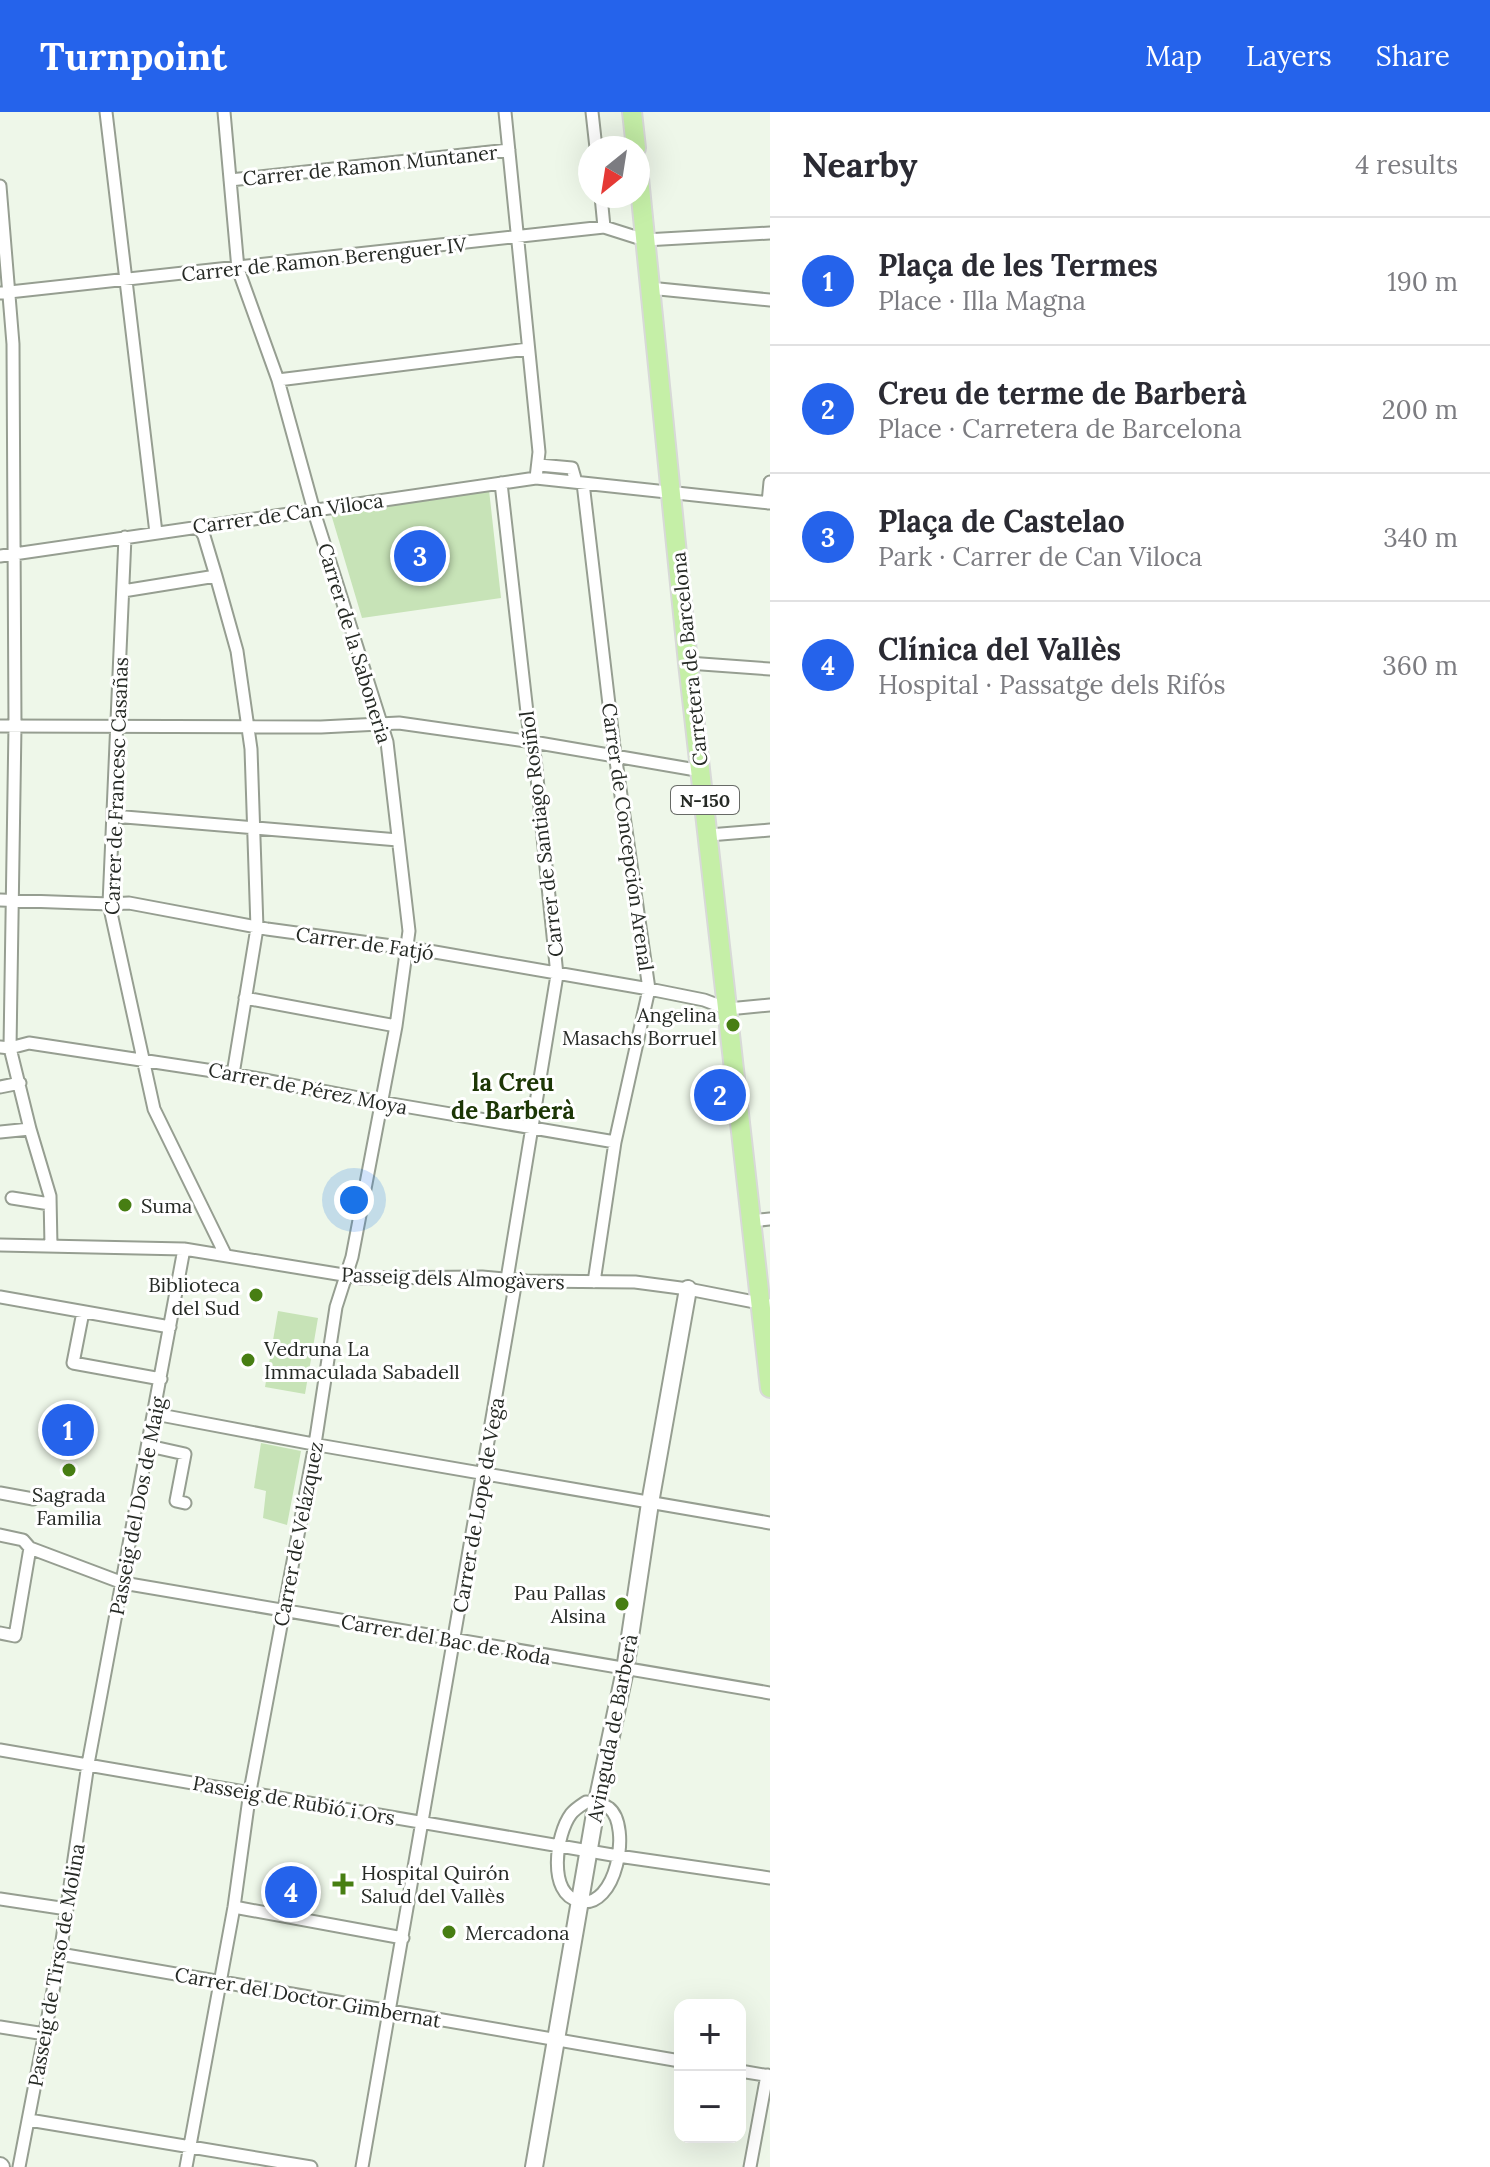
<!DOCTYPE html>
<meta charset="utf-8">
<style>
body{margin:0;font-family:Lora,serif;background:#f7f7f7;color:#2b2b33}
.controls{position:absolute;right:24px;bottom:24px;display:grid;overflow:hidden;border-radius:16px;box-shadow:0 8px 32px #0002}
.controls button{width:72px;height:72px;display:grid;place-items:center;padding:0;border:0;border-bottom:2px solid #e1e1e2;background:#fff;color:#2b2b33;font:40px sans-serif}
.compass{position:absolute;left:578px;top:24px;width:72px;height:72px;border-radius:50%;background:#fff;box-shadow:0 8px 32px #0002;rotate:210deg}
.you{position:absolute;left:354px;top:1088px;width:28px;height:28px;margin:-20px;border:6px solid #fff;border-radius:50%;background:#1a73e8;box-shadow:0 0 0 12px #1a73e833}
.badge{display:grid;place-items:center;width:52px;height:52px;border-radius:50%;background:#2563eb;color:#fff;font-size:26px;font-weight:700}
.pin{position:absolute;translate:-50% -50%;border:4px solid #fff;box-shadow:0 2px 8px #0006}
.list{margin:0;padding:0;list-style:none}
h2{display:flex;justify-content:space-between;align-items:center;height:104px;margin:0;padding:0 32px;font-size:34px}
h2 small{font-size:26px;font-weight:400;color:#7c7c81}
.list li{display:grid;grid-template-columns:52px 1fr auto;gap:24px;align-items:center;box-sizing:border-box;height:128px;padding:0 32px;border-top:2px solid #e1e1e2}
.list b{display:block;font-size:30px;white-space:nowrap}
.list p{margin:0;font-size:26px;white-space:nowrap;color:#7c7c81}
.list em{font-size:26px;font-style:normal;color:#7c7c81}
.map{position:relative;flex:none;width:770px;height:2055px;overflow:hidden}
header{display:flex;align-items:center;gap:48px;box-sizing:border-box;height:112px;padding:0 40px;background:#2563eb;color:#fff}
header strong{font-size:38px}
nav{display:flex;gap:44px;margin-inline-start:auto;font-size:28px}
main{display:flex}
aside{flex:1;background:#fff}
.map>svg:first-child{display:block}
</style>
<header>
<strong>Turnpoint</strong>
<nav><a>Map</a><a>Layers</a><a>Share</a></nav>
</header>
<main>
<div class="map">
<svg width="770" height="2055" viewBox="0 0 770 2055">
<rect width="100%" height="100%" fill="#eef7e9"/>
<path fill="#c7e3b7" d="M 489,378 L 501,486 L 362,506 L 331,402 Z
M 278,1199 L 318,1206 L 305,1282 L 265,1275 Z
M 261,1331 L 301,1339 L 287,1413 L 263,1406 L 266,1379 L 254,1376 Z"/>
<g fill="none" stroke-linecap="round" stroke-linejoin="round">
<defs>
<path id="street" d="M 106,0 L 156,421
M 505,0 L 539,340 L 536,366
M 592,0 L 596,36
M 230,68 L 509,38
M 0,74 L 13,232 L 15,614 L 10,936 L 30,1017 L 50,1084 L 51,1134
M 601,84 L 604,115
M 649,176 L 770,188
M 0,181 L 604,115 L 645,128 L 770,121
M 278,268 L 528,237
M 539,353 L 572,356 L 576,370
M 501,371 L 529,618 L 535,646 L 557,863 L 507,1167
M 583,371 L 614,635 L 649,877 L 615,1030 L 594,1170
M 768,391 L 770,370
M 198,414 L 204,424 L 216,464 L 237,539 L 251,637 L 257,816 L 233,962
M 125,425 L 109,792 L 154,997 L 225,1142
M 0,444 L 536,366 L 770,391
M 123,479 L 216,464
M 688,551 L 770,557
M 0,614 L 321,615 L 399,611 L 533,630 L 702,659
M 113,704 L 398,728
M 709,723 L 770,718
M 0,788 L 109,792 L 129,791 L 267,817 L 429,839 L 649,877 L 704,888 L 728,897 L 770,893
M 245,886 L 396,914
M 0,935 L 10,936 L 29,931 L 233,962 L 380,990 L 615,1030
M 0,975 L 20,971
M 0,1020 L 30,1017
M 12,1086 L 50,1092
M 751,1109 L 770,1107
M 0,1133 L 184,1137 L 362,1166 L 482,1165 L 527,1169 L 635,1170 L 688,1177 L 770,1193
M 0,1185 L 170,1215
M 83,1200 L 73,1251 L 161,1267
M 155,1302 L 324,1334 L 770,1411
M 149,1334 L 185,1342 L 176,1389 L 185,1391
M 0,1381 L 33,1387
M 0,1423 L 23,1428 L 30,1436 L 123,1471 L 770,1581
M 0,1521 L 15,1524 L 30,1436
M 0,1638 L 618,1744 L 770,1766
M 586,1690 C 594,1690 602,1691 609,1696 C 632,1714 616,1799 579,1789 C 547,1782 556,1722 571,1702 C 575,1697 580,1694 586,1690 Z
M 0,1787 L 67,1797
M 234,1795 L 403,1826
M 60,1842 L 680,1949
M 0,1915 L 45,1922
M 740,1959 L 770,1964
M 29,2008 L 311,2055
M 19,2055 L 60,1842 L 88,1652 L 184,1137
M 186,2055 L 234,1795 L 250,1679 L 315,1332 L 336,1195 L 352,1145 L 396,914 L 409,819 L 387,630 L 316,406 L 278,268 L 238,157 L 224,0
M 362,2055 L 516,1168
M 750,2055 L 767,1963"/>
<path id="secondary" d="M 0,2054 L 1,2055
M 534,2055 L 597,1690 L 625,1558 L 650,1391 L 688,1177"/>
<path id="primary" d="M 632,0 L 636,36
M 638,56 L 688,551 L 770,1276"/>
</defs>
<use href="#street" stroke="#969e91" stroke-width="15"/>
<use href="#secondary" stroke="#969e91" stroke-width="20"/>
<use href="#primary" stroke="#d8d9d8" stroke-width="22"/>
<use href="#street" stroke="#fff" stroke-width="11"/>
<use href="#secondary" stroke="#fff" stroke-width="16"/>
<use href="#primary" stroke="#c5efa7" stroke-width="18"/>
</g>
<g fill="#477e13" stroke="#fff" stroke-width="3">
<circle cx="733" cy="913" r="8"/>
<circle cx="125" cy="1093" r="8"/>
<circle cx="256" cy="1183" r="8"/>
<circle cx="248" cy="1248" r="8"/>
<circle cx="69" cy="1358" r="8"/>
<circle cx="622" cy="1492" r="8"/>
<path d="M339 1760h8v8h8v8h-8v8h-8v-8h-8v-8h8z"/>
<circle cx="449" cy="1820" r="8"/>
</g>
<g text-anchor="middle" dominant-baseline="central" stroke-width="6" stroke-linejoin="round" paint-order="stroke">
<rect fill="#fff" stroke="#676a66" stroke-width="2" x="671" y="674" width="68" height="28" rx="6"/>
<g font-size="18" font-weight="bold" fill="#262a25">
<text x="705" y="688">N-150</text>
</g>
<g font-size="20" fill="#262a25" stroke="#fff">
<text transform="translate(370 53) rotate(-6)">Carrer de Ramon Muntaner</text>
<text transform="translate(324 147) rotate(-6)">Carrer de Ramon Berenguer IV</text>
<text transform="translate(288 401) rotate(-8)">Carrer de Can Viloca</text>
<text transform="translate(355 531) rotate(73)">Carrer de la Saboneria</text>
<text transform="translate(689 547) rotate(-96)">Carretera de Barcelona</text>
<text transform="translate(116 674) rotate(-88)">Carrer de Francesc Casañas</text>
<text transform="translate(541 722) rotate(-97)">Carrer de Santiago Rosiñol</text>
<text transform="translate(628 725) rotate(82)">Carrer de Concepción Arenal</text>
<text transform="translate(365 831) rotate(8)">Carrer de Fatjó</text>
<text transform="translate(308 976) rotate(11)">Carrer de Pérez Moya</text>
<text transform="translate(453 1166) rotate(2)">Passeig dels Almogàvers</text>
<text transform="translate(478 1393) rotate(-80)">Carrer de Lope de Vega</text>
<text transform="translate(137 1394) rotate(-79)">Passeig del Dos de Maig</text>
<text transform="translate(298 1422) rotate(-79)">Carrer de Velázquez</text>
<text transform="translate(446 1527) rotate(10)">Carrer del Bac de Roda</text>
<text transform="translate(612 1616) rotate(-79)">Avinguda de Barberà</text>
<text transform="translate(294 1688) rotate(10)">Passeig de Rubió i Ors</text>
<text transform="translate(56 1853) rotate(-80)">Passeig de Tirso de Molina</text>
<text transform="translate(308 1885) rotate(10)">Carrer del Doctor Gimbernat</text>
</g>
<g font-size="20" fill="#262a25" stroke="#fff" text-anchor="start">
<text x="717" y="902" text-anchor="end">Angelina<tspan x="717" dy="23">Masachs Borruel</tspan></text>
<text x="141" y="1093">Suma</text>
<text x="240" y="1172" text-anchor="end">Biblioteca<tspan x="240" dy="23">del Sud</tspan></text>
<text x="264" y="1236">Vedruna La<tspan x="264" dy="23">Immaculada Sabadell</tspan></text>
<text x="69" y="1382" text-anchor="middle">Sagrada<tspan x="69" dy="23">Familia</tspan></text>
<text x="606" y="1480" text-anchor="end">Pau Pallas<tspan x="606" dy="23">Alsina</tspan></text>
<text x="361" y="1760">Hospital Quirón<tspan x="361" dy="23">Salud del Vallès</tspan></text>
<text x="465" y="1820">Mercadona</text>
</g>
<g font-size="24" font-weight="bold" fill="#1c3605" stroke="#fff">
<text x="513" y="970">la Creu<tspan x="513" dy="28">de Barberà</tspan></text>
</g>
</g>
</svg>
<div class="controls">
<button>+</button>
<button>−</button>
</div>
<svg class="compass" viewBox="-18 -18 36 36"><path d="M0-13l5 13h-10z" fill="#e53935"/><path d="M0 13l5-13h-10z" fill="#7c7c81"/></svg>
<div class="you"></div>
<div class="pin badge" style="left:68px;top:1318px">1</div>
<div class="pin badge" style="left:720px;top:983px">2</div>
<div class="pin badge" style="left:420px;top:444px">3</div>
<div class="pin badge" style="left:291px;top:1780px">4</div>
</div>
<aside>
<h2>Nearby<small>4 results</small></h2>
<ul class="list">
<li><span class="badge">1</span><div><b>Plaça de les Termes</b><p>Place · Illa Magna</p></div><em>190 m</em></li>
<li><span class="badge">2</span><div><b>Creu de terme de Barberà</b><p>Place · Carretera de Barcelona</p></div><em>200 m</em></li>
<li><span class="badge">3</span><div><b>Plaça de Castelao</b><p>Park · Carrer de Can Viloca</p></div><em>340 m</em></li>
<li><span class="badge">4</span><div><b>Clínica del Vallès</b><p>Hospital · Passatge dels Rifós</p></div><em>360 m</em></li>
</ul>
</aside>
</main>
